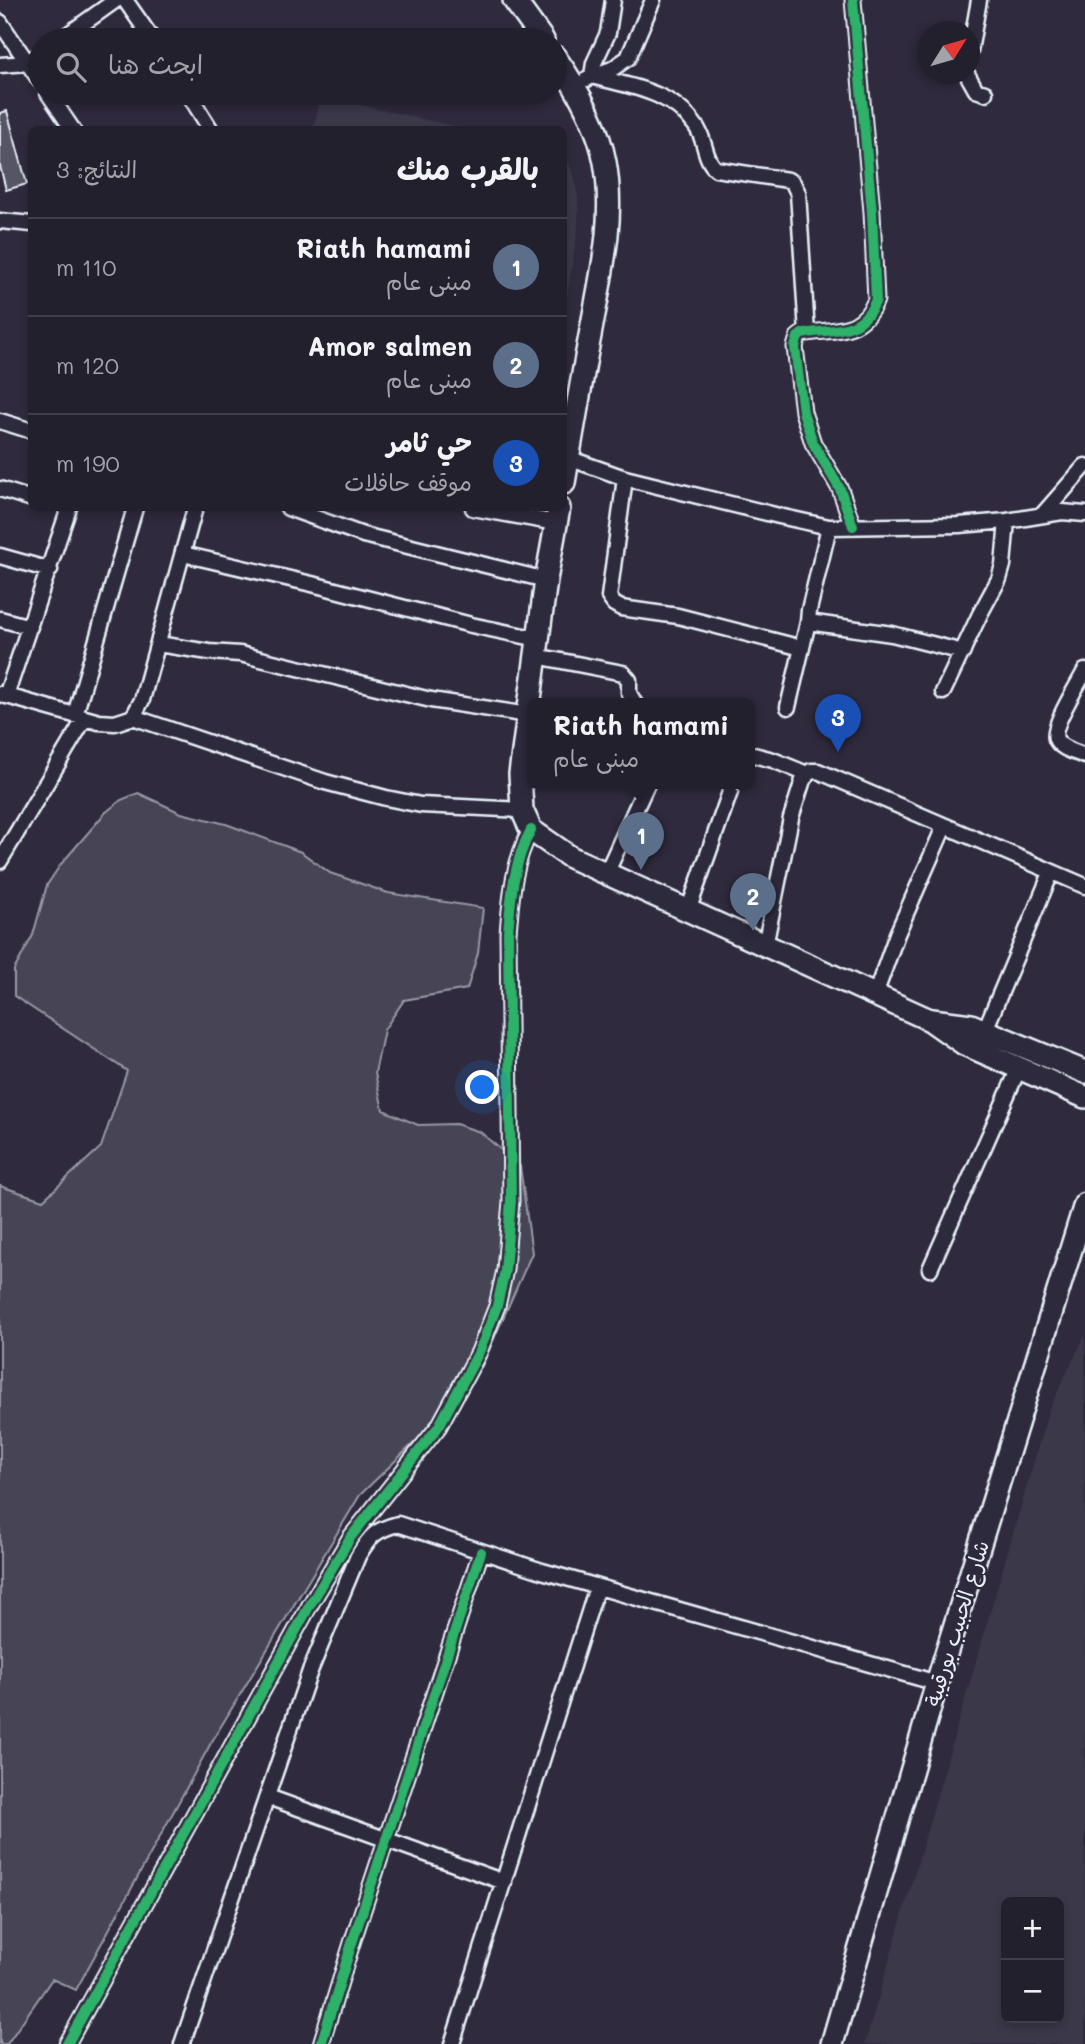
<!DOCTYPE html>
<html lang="ar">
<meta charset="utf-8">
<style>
body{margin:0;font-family:Mali,"Playpen Sans Arabic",sans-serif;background:#2f2d3a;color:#f1f3f6;direction:rtl}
.controls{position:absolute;right:21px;bottom:21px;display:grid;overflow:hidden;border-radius:10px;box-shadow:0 4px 10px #0003}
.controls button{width:63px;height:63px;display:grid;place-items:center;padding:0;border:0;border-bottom:2px solid #403e4a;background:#23202e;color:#f1f3f6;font:35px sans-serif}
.compass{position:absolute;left:917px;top:21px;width:63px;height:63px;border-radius:50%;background:#23202e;box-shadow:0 4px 10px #0003;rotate:53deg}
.you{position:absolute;left:483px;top:1088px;width:24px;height:24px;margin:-18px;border:5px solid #fff;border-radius:50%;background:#1a73e8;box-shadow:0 0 0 10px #1a73e833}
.badge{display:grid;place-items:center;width:46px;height:46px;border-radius:50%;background:#ffd166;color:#fff;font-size:23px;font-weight:700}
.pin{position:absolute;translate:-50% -58px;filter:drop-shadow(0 2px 4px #0008)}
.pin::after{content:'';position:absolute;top:37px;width:24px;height:21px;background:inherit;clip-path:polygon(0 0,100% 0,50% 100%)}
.popup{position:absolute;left:527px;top:698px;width:228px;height:91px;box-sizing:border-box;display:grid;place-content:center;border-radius:10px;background:#23202e;filter:drop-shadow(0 2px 5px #0005);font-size:23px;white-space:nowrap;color:#a3a3aa}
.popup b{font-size:26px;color:#f1f3f6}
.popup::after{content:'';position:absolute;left:50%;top:100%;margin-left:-14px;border:14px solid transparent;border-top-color:#23202e}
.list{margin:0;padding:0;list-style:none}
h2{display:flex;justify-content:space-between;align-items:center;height:91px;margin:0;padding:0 28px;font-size:30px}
h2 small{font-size:23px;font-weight:400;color:#a3a3aa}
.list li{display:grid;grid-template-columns:46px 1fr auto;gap:21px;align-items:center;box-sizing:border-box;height:98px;padding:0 28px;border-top:2px solid #403e4a}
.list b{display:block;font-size:26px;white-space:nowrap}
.list p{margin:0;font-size:23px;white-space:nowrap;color:#a3a3aa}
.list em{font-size:23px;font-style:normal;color:#a3a3aa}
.icon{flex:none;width:38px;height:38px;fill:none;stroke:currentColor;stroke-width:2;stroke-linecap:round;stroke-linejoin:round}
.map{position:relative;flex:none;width:1085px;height:2044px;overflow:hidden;direction:ltr}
.search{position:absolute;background:#23202e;box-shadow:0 4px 10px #0003;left:28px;top:28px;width:539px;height:77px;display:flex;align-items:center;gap:18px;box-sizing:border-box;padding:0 24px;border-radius:38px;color:#a3a3aa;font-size:26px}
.panel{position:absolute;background:#23202e;box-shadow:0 4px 10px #0003;left:28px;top:126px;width:539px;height:385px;border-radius:10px;direction:rtl}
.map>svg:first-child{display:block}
</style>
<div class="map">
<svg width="1085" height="2044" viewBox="0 0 1085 2044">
<rect width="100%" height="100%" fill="#2f2a3d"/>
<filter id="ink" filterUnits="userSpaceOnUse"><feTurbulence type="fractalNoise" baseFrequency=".0143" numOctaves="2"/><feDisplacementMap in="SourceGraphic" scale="14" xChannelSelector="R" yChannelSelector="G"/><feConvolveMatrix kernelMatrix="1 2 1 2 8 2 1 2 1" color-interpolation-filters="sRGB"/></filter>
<g filter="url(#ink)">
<path fill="#3b3749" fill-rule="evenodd" d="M 321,96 L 467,129 L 313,129 Z
M 564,153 L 574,175 L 578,197 L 578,228 L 564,317 Z
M 1085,1335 L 1085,2044 L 865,2044 L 1049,1409 ZM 1006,1902 L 1059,1902 L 1059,2018 L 1006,2018 Z"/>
<path fill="#464455" stroke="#979aa6" stroke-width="2" d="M 138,793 L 181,813 L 226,824 L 301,852 L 330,873 L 388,893 L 483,908 L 478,953 L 467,989 L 404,1000 L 384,1030 L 375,1073 L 383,1110 L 418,1125 L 456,1124 L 480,1132 L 520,1166 L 532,1253 L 482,1366 L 450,1408 L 360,1495 L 211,1743 L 76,1990 L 52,1979 L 7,2044 L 0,2044 L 0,1186 L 43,1200 L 101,1147 L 127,1071 L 14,996 L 14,970 L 33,935 L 47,885 L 61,864 L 105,813 L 121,800 Z"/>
<path fill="#575565" stroke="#e8f1f8" stroke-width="2" d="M 7,111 L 27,184 L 6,190 L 0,166 L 0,113 Z"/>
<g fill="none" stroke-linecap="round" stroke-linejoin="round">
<defs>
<path id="street" d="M 125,0 L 153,40
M 653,0 L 628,58 L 612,69 L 592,76 C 629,86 671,91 695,125 C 706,138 703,158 716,169 L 788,180 L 793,183 L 798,193 L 807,333
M 853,0 L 872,212 L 876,300 C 861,336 834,328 802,334 L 798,337 L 795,347 L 803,412 L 813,443 L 840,489 L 853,526
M 0,22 L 40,81
M 60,40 L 116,0
M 970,51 L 979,0
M 0,65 L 28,63 L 40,54
M 967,74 L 976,90 L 985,93
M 587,79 L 592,76 L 594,63 L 608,33 L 613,0
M 48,93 L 73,130
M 188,93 L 211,130
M 0,221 L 32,224
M 0,421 L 32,431
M 568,458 L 625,478 L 779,516 L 829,527 L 959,525 L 1007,521 L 1062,512 L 1085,514
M 625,478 L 609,597 L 614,604 L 621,608 L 678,616 L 802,648
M 0,489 L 32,499
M 288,508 L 363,535 L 546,580
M 473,508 L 556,523
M 1043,514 L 1085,466
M 183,554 L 316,585 L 471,625 L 538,639
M 0,556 L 50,570
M 0,619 L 30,627
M 808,622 L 892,634 L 963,652
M 158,644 L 209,652 L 240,654 L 431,700 L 528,715
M 536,656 L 623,673 L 629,680 L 629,693 L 635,704
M 1085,671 C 1078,685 1051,726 1056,739 C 1060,749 1076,752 1085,756
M 943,692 L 980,614 L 999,579 L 1003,565 L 1007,521
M 0,694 L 99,722 L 115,723 L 133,717 L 142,700 L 195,508
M 6,696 L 69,508
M 788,707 L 808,622 L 809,610 L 829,527
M 75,715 L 135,508
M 133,717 L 325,782 L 386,798 L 421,805 L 522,810
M 750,754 L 773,760 L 807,774
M 0,861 L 85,718
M 606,874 L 647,784
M 688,911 L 730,792
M 765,946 L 791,818 L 803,780 L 811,771 L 818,771 L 1085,886
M 875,995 L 897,934 L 944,827
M 985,1030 L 1051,873
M 930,1269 L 1019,1068
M 268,1797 L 504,1882
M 67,2044 L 310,1605 L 350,1538 L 439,1426 L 479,1352 L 497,1306 L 505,1270 L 511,1201 L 508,933 C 511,897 513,863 531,830
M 182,2044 L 310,1671 L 358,1556 C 370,1536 375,1530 398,1524 L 542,1571 L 937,1683
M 321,2044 L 352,1943 L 481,1552
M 452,2044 L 597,1587"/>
<path id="secondary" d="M 514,0 L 543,40
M 555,57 C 577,88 598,124 605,162 C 615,217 602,271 592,325 C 582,378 573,430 564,483
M 559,508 L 546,580 L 520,774 L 522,810 L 531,830 L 570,857 L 930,1020 L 964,1044 L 1085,1097
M 932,1020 L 971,1025 L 1085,1072
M 832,2044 L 937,1683 L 1085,1204"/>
</defs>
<use href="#street" stroke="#e8f1f8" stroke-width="19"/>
<use href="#secondary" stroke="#e8f1f8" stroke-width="26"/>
<use href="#street" stroke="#2f2a3d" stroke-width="14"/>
<use href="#secondary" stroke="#2f2a3d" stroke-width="21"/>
<defs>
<path id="cycleway" d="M 853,0 L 872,212 L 876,300 C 861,336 834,328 802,334 L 798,337 L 795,347 L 803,412 L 813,443 L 840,489 L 853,526
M 67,2044 L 310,1605 L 350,1538 L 439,1426 L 479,1352 L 497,1306 L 505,1270 L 511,1201 L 508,933 C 511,897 513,863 531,830
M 321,2044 L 352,1943 L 481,1552"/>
</defs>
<use href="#cycleway" stroke="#2f2a3d" stroke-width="15"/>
<use href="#cycleway" stroke="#2db169" stroke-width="10"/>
</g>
</g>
<g text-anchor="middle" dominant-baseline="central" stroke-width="5" stroke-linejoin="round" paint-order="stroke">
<g font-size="21" fill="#e8f1f8" stroke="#2f2a3d">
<text transform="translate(956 1623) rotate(-73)">شارع الحبيب بورقيبة</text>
</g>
</g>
</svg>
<div class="controls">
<button>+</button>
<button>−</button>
</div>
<svg class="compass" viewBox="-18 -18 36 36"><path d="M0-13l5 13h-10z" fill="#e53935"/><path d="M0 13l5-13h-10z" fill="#a3a3aa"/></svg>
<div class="you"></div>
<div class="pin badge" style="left:641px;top:870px;background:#5c6f8a">1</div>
<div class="popup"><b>Riath hamami</b>مبنى عام</div>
<div class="pin badge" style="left:753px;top:931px;background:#5c6f8a">2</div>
<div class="pin badge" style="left:838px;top:752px;background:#1a4fb4">3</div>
<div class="search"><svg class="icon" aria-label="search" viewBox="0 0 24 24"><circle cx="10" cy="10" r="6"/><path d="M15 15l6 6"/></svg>ابحث هنا</div>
<section class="panel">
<h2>بالقرب منك<small>النتائج: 3</small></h2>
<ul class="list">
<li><span class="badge" style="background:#5c6f8a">1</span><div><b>Riath hamami</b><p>مبنى عام</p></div><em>110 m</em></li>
<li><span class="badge" style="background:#5c6f8a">2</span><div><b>Amor salmen</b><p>مبنى عام</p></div><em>120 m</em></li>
<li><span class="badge" style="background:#1a4fb4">3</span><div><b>حي ثامر</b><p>موقف حافلات</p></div><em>190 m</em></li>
</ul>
</section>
</div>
